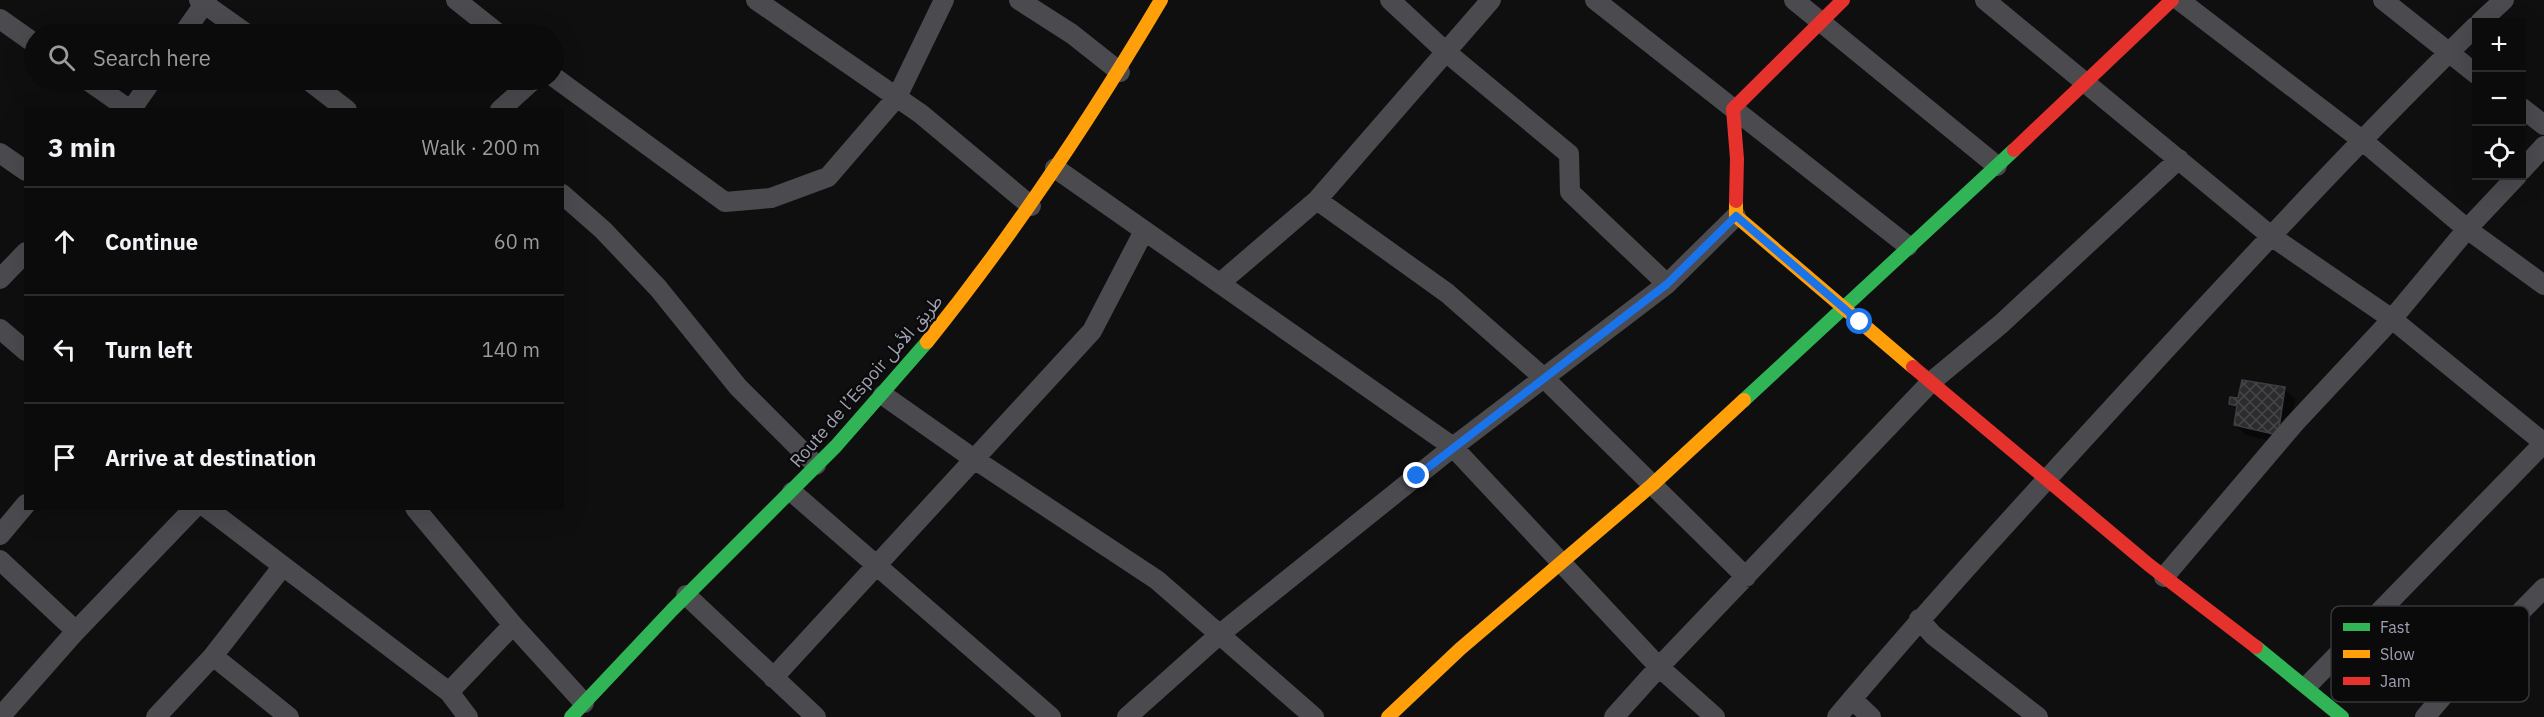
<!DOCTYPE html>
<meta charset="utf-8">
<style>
body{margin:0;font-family:"IBM Plex Sans","Noto Sans Arabic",sans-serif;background:#141415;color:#f1f3f6}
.controls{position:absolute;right:18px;top:18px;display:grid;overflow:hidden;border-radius:0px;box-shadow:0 6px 24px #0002}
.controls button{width:54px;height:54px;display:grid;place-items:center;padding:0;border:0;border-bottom:2px solid #2b2b2d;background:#0b0b0c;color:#f1f3f6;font:30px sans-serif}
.stop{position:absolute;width:18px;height:18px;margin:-14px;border:4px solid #1a73e8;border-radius:50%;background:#fff}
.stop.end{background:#1a73e8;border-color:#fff;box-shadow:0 2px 6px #0008}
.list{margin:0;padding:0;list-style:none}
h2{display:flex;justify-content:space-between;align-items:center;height:78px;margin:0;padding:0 24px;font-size:26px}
h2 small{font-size:20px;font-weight:400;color:#9a9b9d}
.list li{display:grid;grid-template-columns:39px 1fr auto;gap:18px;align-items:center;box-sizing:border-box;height:108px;padding:0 24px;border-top:2px solid #2b2b2d}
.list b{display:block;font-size:22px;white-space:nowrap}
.list em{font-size:20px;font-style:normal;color:#9a9b9d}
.icon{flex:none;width:33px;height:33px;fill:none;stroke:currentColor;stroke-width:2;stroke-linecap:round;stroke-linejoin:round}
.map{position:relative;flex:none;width:2544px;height:717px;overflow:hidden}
.search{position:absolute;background:#0b0b0c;box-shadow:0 6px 24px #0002;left:24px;top:24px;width:540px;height:66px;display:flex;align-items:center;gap:15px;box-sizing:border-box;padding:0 21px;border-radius:33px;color:#9a9b9d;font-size:22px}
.panel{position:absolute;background:#0b0b0c;box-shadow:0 6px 24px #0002;left:24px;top:108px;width:540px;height:402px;border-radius:0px}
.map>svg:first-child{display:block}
</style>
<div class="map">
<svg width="2544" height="717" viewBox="0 0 2544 717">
<defs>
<pattern id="building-cross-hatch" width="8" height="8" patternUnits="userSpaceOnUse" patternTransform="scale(1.5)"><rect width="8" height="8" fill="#2c2c2e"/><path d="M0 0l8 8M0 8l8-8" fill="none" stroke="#47474a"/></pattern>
</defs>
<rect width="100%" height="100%" fill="#0f0f10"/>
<path fill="#0007" d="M 2284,389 L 2295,399 L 2288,445 L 2246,435 L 2235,425 L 2238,410 L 2231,403 Z"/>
<path fill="url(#building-cross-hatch)" stroke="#3e3e44" stroke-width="1.5" d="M 2242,380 L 2285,387 L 2278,435 L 2234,425 L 2237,406 L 2229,404 L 2230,397 L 2238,398 Z"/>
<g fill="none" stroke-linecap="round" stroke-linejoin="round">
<path stroke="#4a4a4f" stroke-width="20" d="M 199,0 L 247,34
M 456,0 L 499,34
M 756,0 L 921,114 L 1031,206
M 1019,0 L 1072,34 L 1120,72
M 1390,0 L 1446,52 L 1569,154 L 1570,192 L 1667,284
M 1595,0 L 1908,246
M 1794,0 L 1997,166
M 1985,0 L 2271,236 L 2392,319 L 2544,443
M 2179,0 L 2363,141 L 2467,229 L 2544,285
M 2383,0 L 2476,74
M 0,19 L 34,43
M 2480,22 L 2504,0
M 183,34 L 207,0
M 554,77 L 725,202 L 771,198 L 828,177 L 897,97 L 944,0
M 87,80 L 130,110
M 308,80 L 347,110
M 2522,108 L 2544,125
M 131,110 L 152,80
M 500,110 L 533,80
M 0,153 L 26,171
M 1055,168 L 1453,447 L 1659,667 L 1715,717
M 2522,170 L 2544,146
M 562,194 L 603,230 L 658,288 L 738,387 L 816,465
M 1317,200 L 1447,293 L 1544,378 L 1746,577
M 0,279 L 26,252
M 1220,283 L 1317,200 L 1491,0
M 0,329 L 26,351
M 883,395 L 974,459 L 1157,580 L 1314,717
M 792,492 L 1051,717
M 207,508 L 283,566
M 415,508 L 513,625 L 584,703
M 0,535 L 26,504
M 0,560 L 76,631
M 2164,577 L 2294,424 L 2392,319 L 2467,229 L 2517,176
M 686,595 L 816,717
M 1919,619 L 1933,635 L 2038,717
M 213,656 L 289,717
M 773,678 L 1092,331 L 1144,231
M 2308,685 L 2544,443
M 449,692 L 513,625
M 1852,699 L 1871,717
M 0,717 L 76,631 L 194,508
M 156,717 L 213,656 L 283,566 L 449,692 L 468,717
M 1127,717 L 1220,634 L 1453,447 L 1667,284 L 1736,216
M 1614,717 L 1659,667 L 1931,382 L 2001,324 L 2179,159
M 1837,717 C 1944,590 2056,469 2168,347 C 2269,238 2370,129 2476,26
M 2425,717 L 2482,651 L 2544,588"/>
<path stroke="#30b455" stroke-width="14" d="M 1744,400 L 2014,150
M 2256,647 L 2342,717
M 571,717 L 672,610 L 836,446 L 927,342"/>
<path stroke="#ff9f0a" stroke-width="14" d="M 1736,201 L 1736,216 L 1913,367
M 927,342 C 1014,234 1090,120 1161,0
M 1388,717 L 1460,649 L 1652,485 L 1744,400"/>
<path stroke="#e5322d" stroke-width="14" d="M 2014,150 L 2172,0
M 1736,201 L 1737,159 L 1733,109 L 1843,0
M 1913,367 L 2149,565 L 2256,647"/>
</g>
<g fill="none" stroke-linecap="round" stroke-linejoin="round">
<path stroke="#1a73e8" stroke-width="8" d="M 1417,476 L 1667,284 L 1736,216 L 1860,322"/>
</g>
<g text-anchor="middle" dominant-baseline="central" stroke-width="4.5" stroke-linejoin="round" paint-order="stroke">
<g font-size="18" fill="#9fa0b2" stroke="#0a0a0b">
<text transform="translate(866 381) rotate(-49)">Route de l’Espoir طريق الأمل</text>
</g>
</g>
<rect x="2331" y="606" width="198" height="96" rx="9" fill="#0a0a0b" stroke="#37373d" stroke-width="1.5"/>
<rect x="2343" y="623" width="27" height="8" fill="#30b455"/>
<rect x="2343" y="650" width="27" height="8" fill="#ff9f0a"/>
<rect x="2343" y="677" width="27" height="8" fill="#e5322d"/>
<g font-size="16" fill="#9fa0b2">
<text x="2380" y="633">Fast</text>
<text x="2380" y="660">Slow</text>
<text x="2380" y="687">Jam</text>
</g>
</svg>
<div class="controls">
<button>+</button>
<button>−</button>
<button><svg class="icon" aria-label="locate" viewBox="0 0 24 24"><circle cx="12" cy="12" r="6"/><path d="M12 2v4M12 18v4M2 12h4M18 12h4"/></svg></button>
</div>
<div class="stop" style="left:1860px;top:322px"></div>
<div class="stop end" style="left:1417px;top:476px"></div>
<div class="search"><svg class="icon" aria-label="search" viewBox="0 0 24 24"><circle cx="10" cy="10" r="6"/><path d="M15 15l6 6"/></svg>Search here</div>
<section class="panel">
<h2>3 min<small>Walk · 200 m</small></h2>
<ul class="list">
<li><svg class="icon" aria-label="ahead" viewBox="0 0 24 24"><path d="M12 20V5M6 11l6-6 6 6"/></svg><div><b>Continue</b></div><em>60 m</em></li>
<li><svg class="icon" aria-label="left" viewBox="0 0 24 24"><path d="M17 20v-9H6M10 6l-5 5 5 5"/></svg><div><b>Turn left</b></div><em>140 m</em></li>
<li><svg class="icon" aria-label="arrive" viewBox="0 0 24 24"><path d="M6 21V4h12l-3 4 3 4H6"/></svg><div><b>Arrive at destination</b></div></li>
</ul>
</section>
</div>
